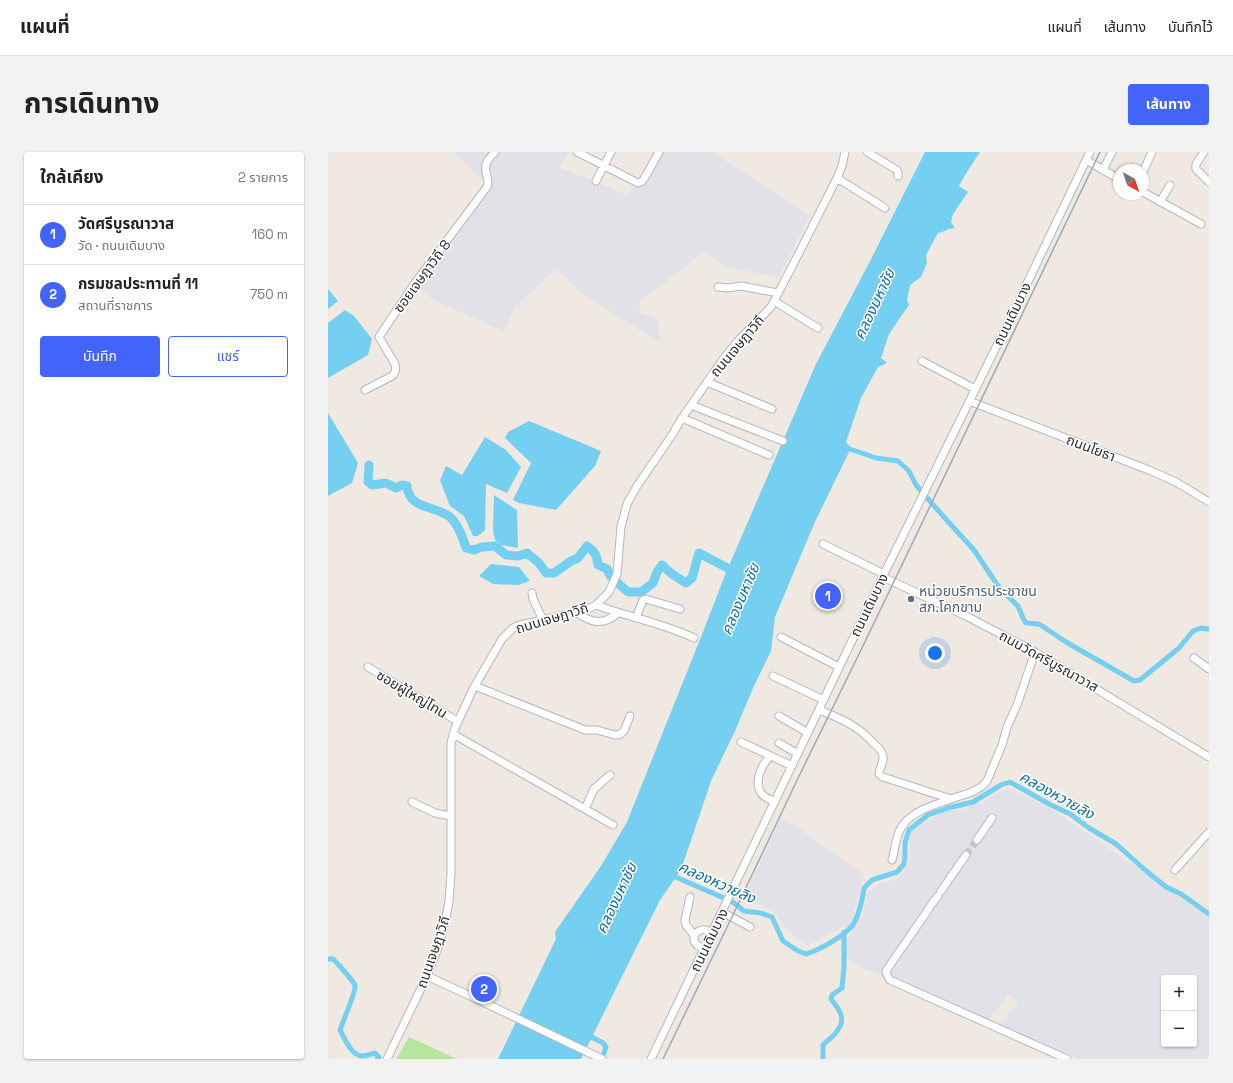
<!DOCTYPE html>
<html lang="th">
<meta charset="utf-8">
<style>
body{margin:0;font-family:"Space Grotesk","Noto Sans Thai",sans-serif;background:#f2f2f2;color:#222}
.controls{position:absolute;right:12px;bottom:12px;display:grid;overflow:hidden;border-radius:4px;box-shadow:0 1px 3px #0004}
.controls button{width:36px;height:36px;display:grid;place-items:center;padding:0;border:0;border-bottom:1px solid #e0e0e0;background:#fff;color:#222;font:20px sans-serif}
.compass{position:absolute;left:785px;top:12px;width:36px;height:36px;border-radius:50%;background:#fff;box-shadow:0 1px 3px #0004;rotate:140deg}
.you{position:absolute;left:607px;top:501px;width:14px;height:14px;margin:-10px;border:3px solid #fff;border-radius:50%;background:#1a73e8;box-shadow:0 0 0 6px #1a73e833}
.badge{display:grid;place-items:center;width:26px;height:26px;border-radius:50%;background:#4264fb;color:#fff;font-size:13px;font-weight:700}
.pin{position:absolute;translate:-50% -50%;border:2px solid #fff;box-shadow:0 1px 4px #0006}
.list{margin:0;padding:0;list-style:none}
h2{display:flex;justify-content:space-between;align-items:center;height:52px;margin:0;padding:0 16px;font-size:17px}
h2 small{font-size:13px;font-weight:400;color:#767676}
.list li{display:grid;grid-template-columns:26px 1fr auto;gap:12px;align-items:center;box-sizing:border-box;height:60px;padding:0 16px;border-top:1px solid #e0e0e0}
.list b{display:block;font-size:15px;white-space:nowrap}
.list p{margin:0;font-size:13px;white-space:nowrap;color:#767676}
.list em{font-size:13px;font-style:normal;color:#767676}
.actions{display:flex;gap:8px;padding:12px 16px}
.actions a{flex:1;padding:9px 0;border:1px solid #4264fb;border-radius:4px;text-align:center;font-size:14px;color:#4264fb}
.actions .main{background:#4264fb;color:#fff}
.map{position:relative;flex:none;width:881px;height:907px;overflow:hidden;border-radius:4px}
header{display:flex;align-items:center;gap:24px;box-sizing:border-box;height:56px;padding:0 20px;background:#fff;border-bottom:1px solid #e0e0e0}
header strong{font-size:19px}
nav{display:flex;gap:22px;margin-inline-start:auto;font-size:14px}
.intro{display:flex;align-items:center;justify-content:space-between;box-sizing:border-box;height:96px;padding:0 24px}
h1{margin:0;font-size:28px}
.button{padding:10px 18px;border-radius:4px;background:#4264fb;color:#fff;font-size:14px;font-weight:700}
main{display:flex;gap:24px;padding:0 24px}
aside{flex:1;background:#fff;border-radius:4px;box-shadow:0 1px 3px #0004}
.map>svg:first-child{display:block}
</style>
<header>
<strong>แผนที่</strong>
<nav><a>แผนที่</a><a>เส้นทาง</a><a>บันทึกไว้</a></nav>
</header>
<div class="intro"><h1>การเดินทาง</h1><a class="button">เส้นทาง</a></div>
<main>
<aside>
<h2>ใกล้เคียง<small>2 รายการ</small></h2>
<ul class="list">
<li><span class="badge">1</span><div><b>วัดศรีบูรณาวาส</b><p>วัด · ถนนเดิมบาง</p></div><em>160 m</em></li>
<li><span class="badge">2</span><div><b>กรมชลประทานที่ 11</b><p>สถานที่ราชการ</p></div><em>750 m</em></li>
</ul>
<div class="actions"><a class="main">บันทึก</a><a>แชร์</a></div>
</aside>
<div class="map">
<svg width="881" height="907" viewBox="0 0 881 907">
<rect width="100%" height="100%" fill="#efe9e1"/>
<path fill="#e3e1e8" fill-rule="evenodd" d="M 126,0 L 240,0 L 232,16 L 299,43 L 309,33 L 328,0 L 384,0 L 482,64 L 451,125 L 396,115 L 376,99 L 353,118 L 311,150 L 312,161 L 330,167 L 332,191 L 252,140 L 229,116 L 187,155 L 176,179 L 107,149 L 88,134 L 163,38 Z
M 679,635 L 722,656 L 881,765 L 881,907 L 750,907 L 673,873 L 690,850 L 680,842 L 661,868 L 597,840 L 531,815 L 511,798 L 524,780 L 516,774 L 480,794 L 465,784 L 446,761 L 417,744 L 453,666 L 465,672 L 536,723 L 526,760 L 535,767 L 538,742 L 551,732 L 569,727 L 582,709 L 582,680 L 618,659 L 638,657 L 648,651 L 655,650 ZM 836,826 L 866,826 L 866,892 L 836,892 Z"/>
<path fill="#b6e59e" d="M 81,885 L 129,907 L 68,907 Z"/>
<path fill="#75cff0" d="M 597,0 L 652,0 L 637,23 L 631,34 L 640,40 L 625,62 L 623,70 L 627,76 C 620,76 617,80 610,81 L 598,103 L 599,111 L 593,125 L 582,133 L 579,147 L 581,153 L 561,182 L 553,206 L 559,211 L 550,215 L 533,246 L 518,290 L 523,296 L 486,372 L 447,465 L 443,499 L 426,534 L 407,579 L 383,629 L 353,718 L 332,748 L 253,907 L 170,907 L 228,787 L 227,780 L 273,714 L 299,670 L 373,485 L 397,423 L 488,212 L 540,113 Z
M 0,137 L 10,149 L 0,157 Z
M 17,158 L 26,164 L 44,187 L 40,203 L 0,226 L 0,171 Z
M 0,261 L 30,311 L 24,331 L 0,344 Z
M 201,269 L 273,299 L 267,314 L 228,358 L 191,351 L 185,348 L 203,311 L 177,286 L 180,280 Z
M 157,285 L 178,298 L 193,315 L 179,341 L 158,332 L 157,378 L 150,384 L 145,384 L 136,364 L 122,354 L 112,328 L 118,314 L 134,323 Z
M 166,343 L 189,358 L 190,396 L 173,393 L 167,388 L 165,378 Z
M 163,412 L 191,415 L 202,429 L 190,433 L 165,432 L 151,424 Z"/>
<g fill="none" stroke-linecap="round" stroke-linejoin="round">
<path stroke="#75cff0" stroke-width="5" d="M 516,295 L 548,306 L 570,309 L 581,319 L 588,333 L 615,364 L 646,398 L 672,437 L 690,454 L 695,466 L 698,471 L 711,472 L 738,490 L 806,529 L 812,528 L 851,496 L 865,479 L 873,476 L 881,477
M 343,723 L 405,750 L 416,759 L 433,761 L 444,765 L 455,789 L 470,799 L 478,802 C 491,798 515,785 524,774 C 530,767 535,745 536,736 L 544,728 L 569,720 L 576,712 L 577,704 L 577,691 L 581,678 L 600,663 L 620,656 L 645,650 L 673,633 L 682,630 L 721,652 L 742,662 L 761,676 L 788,692 L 816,717 L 838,735 L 853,742 L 881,762
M 0,807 L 5,807 C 10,812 26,829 27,834 C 28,840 15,869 12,878 C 17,887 23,904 35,904 C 39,904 43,902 47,901 L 51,905 L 49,907
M 258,882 L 275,891 L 278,895 L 274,907
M 495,907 L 495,893 C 499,888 506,885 509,879 C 519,867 511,857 503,847 L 504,843 L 514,836 L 516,815 L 516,780"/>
<path stroke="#75cff0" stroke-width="9" d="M 41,313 L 40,330 L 44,333 L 58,331 L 68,336 L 74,333 L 79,334 C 81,358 107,353 122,365 C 130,372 135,386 138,396 L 146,398 L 154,395 L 167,394 L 178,403 L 190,404 L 199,401 L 211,411 L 218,421 L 226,421 L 243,409 L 250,406 L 259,394 C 267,399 269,404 270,413 L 279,417 L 283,425 L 300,440 L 313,440 L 325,431 L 329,420 L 334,413 L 344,422 L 358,431 L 364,426 L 371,401 L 409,421"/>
<path stroke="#c8c4bd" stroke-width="7" stroke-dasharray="7 3.5" stroke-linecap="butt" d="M 638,703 L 649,688"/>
<defs>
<path id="minor" d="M 249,0 L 310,31 L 313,30 L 316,27 L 331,0
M 539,0 L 569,18 L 570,22 L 570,24
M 876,0 L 868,12 L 868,17 L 881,30
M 758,8 L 791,27
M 775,18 L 784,0
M 815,20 L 824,0
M 509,26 L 557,56
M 268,29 L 283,0
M 815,40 L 873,72
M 832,50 L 842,33
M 390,135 L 400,136 L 413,134 L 450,141
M 446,149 L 490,176
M 594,209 L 647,237
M 379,230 L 444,257
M 37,238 L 64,224 C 68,220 68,217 67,212 L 51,185 L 87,131 L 159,35 C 163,26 154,19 159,10 C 161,6 164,3 167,0
M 641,249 L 821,318 L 848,330 L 881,350
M 363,253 L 455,289
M 354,266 L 441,303
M 495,392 L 556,422
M 555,425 L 638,464 L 707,500 L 881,605
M 204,441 L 205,447 L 215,468
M 268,453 C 300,465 335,471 366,486
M 248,460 C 263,471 275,474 290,461
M 308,466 L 315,448 L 318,447 L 352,457
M 453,485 L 511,515
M 866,506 L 881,517
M 40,515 L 129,569
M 445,524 L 496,548
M 147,534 L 257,578 L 269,578 L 287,583 L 291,583 L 296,579 L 302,564
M 491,558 C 512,566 531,574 546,592 C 550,595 554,599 555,604 C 556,611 551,616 551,622 L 555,625 L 623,647 L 644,640 L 653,635 L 659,629 L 674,593 L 679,575 L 689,553 L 707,500
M 451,564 L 480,581
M 125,582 L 285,673
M 413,590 L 464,614
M 451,591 L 470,602
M 442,604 C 435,612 426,627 432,639 C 434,645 442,647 447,650
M 84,650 L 107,661 L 123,664
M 257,657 L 266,637 L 282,623
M 649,688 L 664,666
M 564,708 C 567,699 567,689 571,680 C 579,660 604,654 623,647
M 847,718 L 881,680
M 613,739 L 638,703
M 362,745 L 357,768 L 358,773 L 366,783
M 603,753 L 610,744
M 602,755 L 558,819 L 559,823 L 562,828 L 739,907
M 394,760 L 422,775
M 377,797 L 369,793 L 366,789 L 366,783 C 372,776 377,776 384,781
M 99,824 L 153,849 L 274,907
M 59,907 L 99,824 L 112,790 L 118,765 L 121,750 L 123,721 L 123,591 L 127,576 L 145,537 L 174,487 L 185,476 L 192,473 L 255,459 L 268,453 L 281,440 L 289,422 L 293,375 L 299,352 L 309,334 L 344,283 L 354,266 L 396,206 L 409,190 L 443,155 L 471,101 L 509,26 L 514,14 L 517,0
M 323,907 L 556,422 L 682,167 L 762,0"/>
</defs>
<use href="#minor" stroke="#b4b7c1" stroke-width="9"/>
<use href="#minor" stroke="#fff" stroke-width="7"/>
<path stroke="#a3a6b8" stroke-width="1.5" d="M 335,907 L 404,765 L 472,622 L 535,494 L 772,0"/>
</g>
<circle fill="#5c6f8a" stroke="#fff" stroke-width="1.5" cx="583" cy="447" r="4"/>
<g text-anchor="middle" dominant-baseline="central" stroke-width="3" stroke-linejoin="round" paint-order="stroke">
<g font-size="14" fill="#2e2e2e" stroke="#fff">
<text transform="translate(94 124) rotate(-54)">ซอยเจษฎาวิถี 8</text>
<text transform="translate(684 162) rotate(-64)">ถนนเดิมบาง</text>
<text transform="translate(409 194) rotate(-50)">ถนนเจษฎาวิถี</text>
<text transform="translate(763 296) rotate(21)">ถนนโยธา</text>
<text transform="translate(541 453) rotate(-64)">ถนนเดิมบาง</text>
<text transform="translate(224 466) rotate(-17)">ถนนเจษฎาวิถี</text>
<text transform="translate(721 509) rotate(29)">ถนนวัดศรีบูรณาวาส</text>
<text transform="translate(84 542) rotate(31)">ซอยผู้ใหญ่โทน</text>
<text transform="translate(381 788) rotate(-64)">ถนนเดิมบาง</text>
<text transform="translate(105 800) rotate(-71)">ถนนเจษฎาวิถี</text>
</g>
<g font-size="14" fill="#4e5e75" stroke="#fff" text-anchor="start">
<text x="591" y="439">หน่วยบริการประชาชน<tspan x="591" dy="16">สภ.โคกขาม</tspan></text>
</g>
<g font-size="15" font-style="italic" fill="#0d6fa3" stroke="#fff">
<text transform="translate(546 152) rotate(-65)">คลองมหาชัย</text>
<text transform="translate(412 447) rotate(-67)">คลองมหาชัย</text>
<text transform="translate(729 643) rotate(29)">คลองหวายลิง</text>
<text transform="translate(389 730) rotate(24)">คลองหวายลิง</text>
<text transform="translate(288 746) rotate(-65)">คลองมหาชัย</text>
</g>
</g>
</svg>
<div class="controls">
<button>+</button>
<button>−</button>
</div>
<svg class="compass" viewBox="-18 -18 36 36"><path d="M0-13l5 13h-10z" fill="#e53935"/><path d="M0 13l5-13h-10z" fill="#767676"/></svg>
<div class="you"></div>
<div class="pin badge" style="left:500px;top:444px">1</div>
<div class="pin badge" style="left:156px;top:837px">2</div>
</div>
</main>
